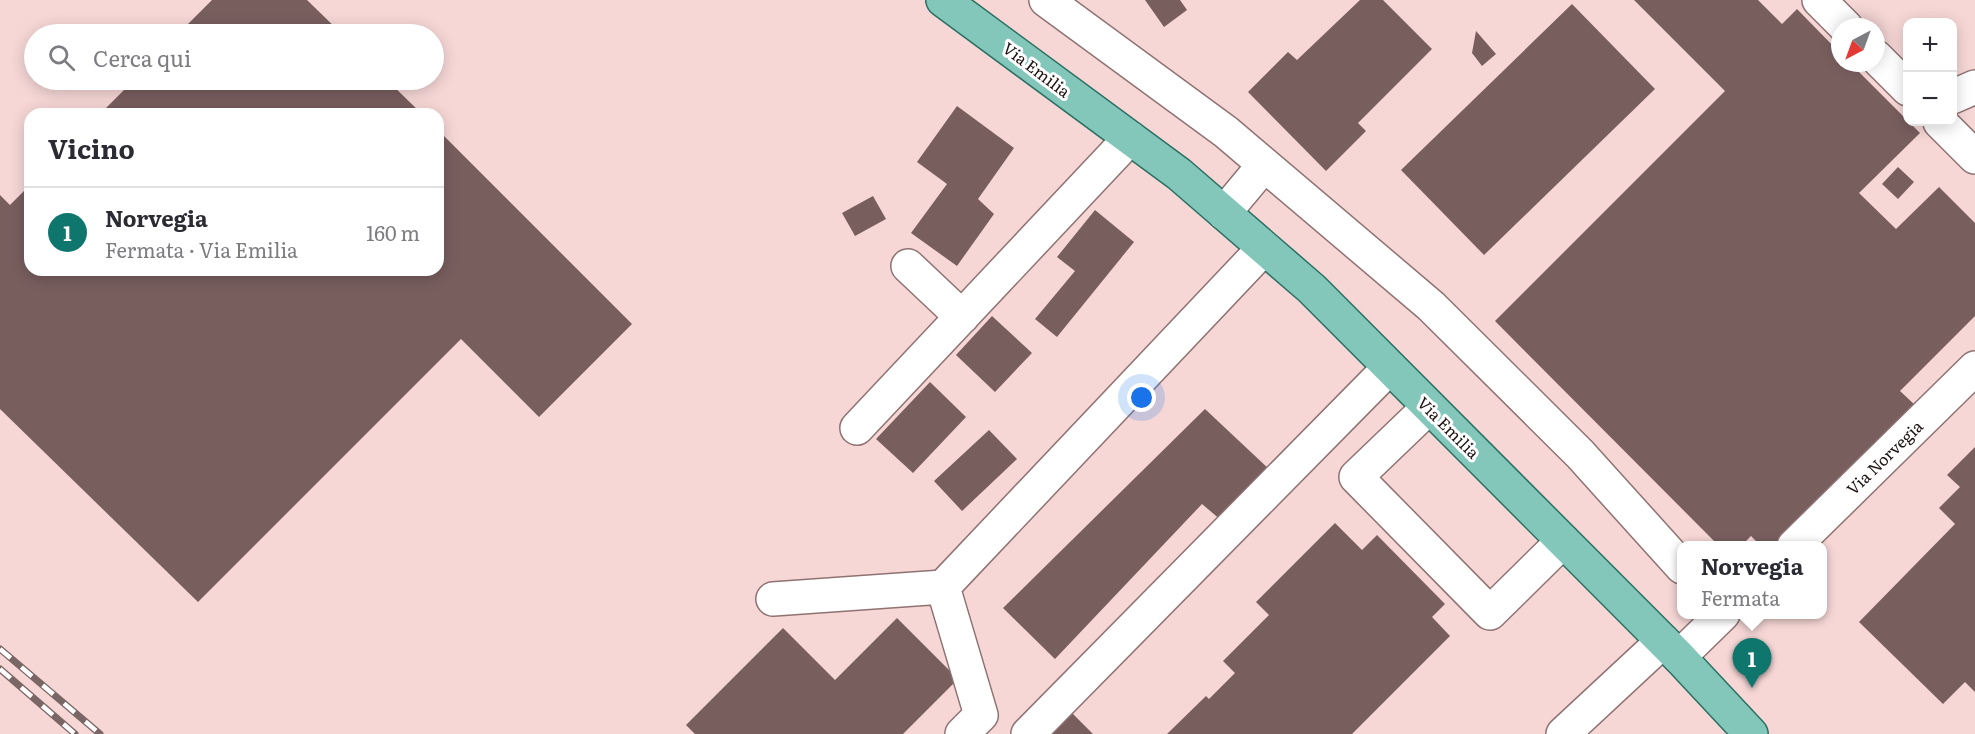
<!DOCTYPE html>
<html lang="it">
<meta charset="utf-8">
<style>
body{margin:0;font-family:Literata,serif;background:#f7f7f7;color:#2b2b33}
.controls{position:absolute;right:18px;top:18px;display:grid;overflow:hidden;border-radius:12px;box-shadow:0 3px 15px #0003}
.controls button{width:54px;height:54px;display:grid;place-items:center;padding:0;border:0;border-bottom:2px solid #e1e1e2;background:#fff;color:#2b2b33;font:30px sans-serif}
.compass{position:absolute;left:1831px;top:18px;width:54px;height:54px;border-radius:50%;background:#fff;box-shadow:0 3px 15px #0003;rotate:221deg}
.you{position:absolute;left:1142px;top:398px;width:21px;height:21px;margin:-15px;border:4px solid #fff;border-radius:50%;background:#1a73e8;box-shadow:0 0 0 9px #1a73e833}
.badge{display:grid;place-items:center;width:39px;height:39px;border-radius:50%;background:#0f766e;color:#fff;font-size:20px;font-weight:700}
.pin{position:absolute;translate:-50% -50px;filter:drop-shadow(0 2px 3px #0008)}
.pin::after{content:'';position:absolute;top:32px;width:21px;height:18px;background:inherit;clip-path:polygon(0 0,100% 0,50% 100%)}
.popup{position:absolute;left:1677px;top:541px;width:150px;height:78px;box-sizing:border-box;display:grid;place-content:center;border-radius:12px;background:#fff;filter:drop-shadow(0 2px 4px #0005);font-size:20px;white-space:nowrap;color:#7c7c81}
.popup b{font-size:22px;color:#2b2b33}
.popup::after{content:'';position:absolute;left:50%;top:100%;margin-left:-12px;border:12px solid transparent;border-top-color:#fff}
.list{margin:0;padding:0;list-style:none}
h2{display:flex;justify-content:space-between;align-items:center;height:78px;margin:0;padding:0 24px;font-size:26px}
h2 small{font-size:20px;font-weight:400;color:#7c7c81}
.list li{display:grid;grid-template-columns:39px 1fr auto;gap:18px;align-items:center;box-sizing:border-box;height:90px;padding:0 24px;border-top:2px solid #e1e1e2}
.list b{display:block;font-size:22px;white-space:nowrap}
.list p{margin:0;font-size:20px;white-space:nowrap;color:#7c7c81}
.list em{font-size:20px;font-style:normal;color:#7c7c81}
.icon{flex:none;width:33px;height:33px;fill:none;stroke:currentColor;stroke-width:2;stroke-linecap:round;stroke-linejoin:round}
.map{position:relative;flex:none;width:1975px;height:734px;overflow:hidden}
.search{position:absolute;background:#fff;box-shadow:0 3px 15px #0003;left:24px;top:24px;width:420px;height:66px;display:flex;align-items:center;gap:15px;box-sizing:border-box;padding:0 21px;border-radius:33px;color:#7c7c81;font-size:22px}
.panel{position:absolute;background:#fff;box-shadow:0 3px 15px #0003;left:24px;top:108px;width:420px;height:168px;border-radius:18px}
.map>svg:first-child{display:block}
</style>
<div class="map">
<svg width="1975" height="734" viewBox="0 0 1975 734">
<rect width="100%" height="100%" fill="#f6d7d6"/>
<path fill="#795e5e" d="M 212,0 L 307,0 L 342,34 L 178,34 Z
M 1145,0 L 1180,0 L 1187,10 L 1164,27 Z
M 1360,0 L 1383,0 L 1432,49 L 1358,123 L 1366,131 L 1326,171 L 1248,92 L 1288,52 L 1297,60 Z
M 1634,0 L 1758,0 L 1782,24 L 1797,9 L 1840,53 L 1840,63 L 1850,63 L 1920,133 L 1859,193 L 1896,229 L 1939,187 L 1975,223 L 1975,316 L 1900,391 L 1915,405 L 1774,546 L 1761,546 L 1751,536 L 1741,546 L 1719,546 L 1495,321 L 1725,91 Z
M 1572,4 L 1655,89 L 1484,255 L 1401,170 Z
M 1476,31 L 1496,54 L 1482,66 L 1472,53 Z
M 134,80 L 387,80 L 422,114 L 100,114 Z
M 957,106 L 1014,148 L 978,199 L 994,214 L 957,266 L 911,233 L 947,184 L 917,162 Z
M 438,130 L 632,324 L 539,417 L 461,339 L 198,602 L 0,409 L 0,195 L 10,205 L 30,185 L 30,270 L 438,270 Z
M 1898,167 L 1914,182 L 1898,199 L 1882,184 Z
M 873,196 L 886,219 L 855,236 L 842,213 Z
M 1095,210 L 1134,242 L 1057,337 L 1035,319 L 1075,271 L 1057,257 Z
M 992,316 L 1032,353 L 995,392 L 956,355 Z
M 930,382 L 966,417 L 913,473 L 876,439 Z
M 1205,409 L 1270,470 L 1222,521 L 1202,504 L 1055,659 L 1003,608 Z
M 989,430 L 1017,459 L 962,511 L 934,481 Z
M 1975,447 L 1975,692 L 1965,682 L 1943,704 L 1859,622 L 1955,524 L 1939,508 L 1960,487 L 1947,475 Z
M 1335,523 L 1362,550 L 1377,535 L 1445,604 L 1432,617 L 1450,636 L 1352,734 L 1167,734 L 1206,696 L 1209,699 L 1235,673 L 1223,661 L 1269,615 L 1256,602 Z
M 897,618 L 958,679 L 903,734 L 695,734 L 686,725 L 783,628 L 835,680 Z
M 1070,711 L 1093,734 L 1051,734 L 1049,732 Z"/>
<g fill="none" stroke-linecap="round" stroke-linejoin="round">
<defs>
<path id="minor" d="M 1046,0 L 1226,132 L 1431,306 L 1580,454 L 1682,567
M 1819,0 L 1846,27
M 1876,57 L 1908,89
M 1952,97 L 1975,87
M 1940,122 L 1975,157
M 1224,213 L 1264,165
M 908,266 L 962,317
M 1429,407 L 1356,477 L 1490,613 L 1563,541
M 857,428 L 1130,138
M 1794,546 L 1975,368
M 943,587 L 981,715 L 962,734
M 773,599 L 943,587 L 1264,248
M 1679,657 L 1723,614
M 1028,734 L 1389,368
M 1563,734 L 1663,641"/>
<path id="major" d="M 943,0 L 1179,174 L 1312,289 L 1679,657 L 1751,734"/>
</defs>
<use href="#minor" stroke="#8f7372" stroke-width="36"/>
<use href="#major" stroke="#2a7063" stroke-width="36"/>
<use href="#minor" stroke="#fff" stroke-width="33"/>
<use href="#major" stroke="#83c7bb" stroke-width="33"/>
<defs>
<path id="rail" d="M 0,649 L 100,734
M 0,669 L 75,734"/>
</defs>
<use href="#rail" stroke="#796665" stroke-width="7"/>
<use href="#rail" stroke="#fff" stroke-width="4.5" stroke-dasharray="14" stroke-linecap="butt"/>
</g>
<g text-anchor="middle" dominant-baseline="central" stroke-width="6" stroke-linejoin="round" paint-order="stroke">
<g font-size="16" fill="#1e1313" stroke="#fff">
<text transform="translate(1037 69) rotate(37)">Via Emilia</text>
<text transform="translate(1449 427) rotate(45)">Via Emilia</text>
<text transform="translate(1884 457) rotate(-44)">Via Norvegia</text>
</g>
</g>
</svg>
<div class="controls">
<button>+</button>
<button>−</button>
</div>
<svg class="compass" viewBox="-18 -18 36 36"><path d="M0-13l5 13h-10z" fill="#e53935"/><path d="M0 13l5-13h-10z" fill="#7c7c81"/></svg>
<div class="you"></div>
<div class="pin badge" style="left:1752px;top:688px">1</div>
<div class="popup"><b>Norvegia</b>Fermata</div>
<div class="search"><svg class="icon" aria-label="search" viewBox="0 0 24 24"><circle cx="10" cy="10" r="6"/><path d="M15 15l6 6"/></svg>Cerca qui</div>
<section class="panel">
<h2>Vicino<small></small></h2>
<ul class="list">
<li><span class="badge">1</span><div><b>Norvegia</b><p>Fermata · Via Emilia</p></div><em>160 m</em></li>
</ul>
</section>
</div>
